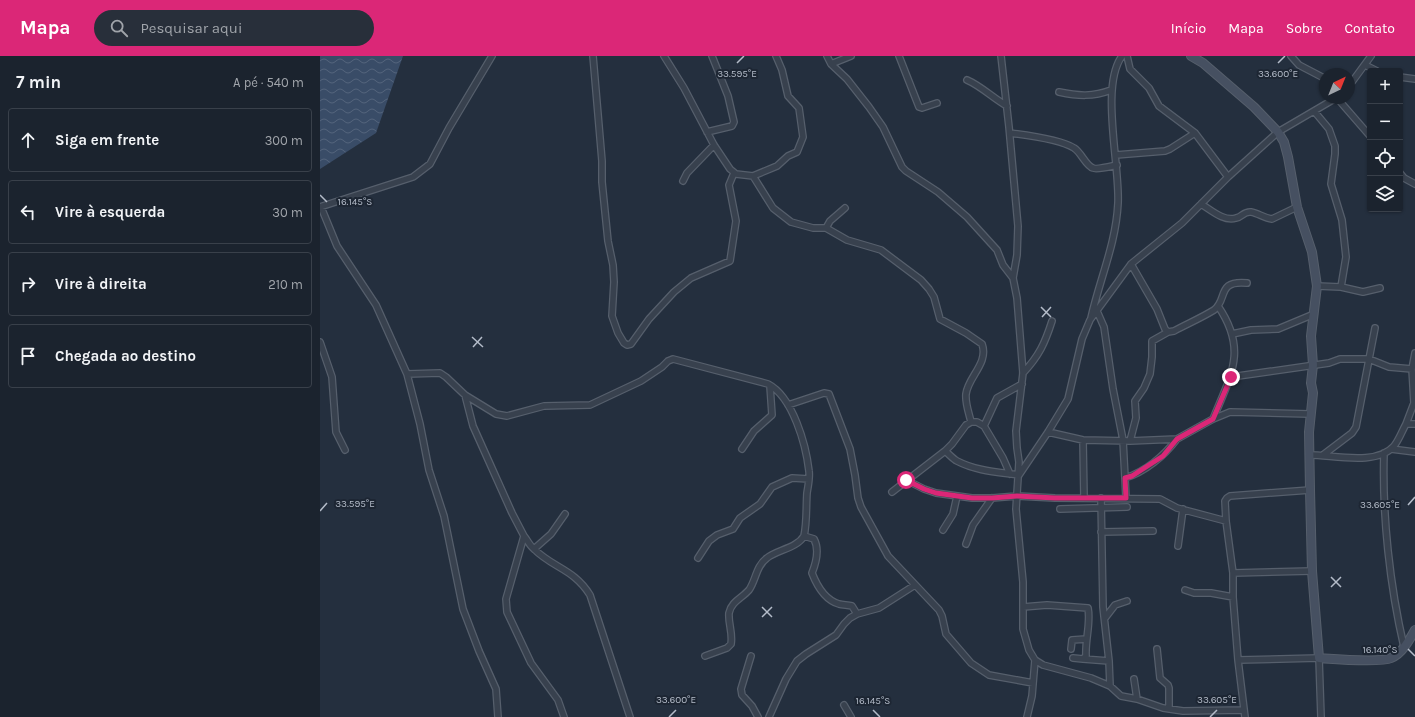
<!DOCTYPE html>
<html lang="pt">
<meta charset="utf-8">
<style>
body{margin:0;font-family:Karla,sans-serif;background:#282f3a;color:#f1f3f6}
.controls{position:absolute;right:12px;top:12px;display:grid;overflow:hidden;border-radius:4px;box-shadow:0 1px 3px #0004}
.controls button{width:36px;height:36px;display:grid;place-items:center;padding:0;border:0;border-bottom:1px solid #39404a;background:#1b232e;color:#f1f3f6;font:20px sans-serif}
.compass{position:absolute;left:999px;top:12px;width:36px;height:36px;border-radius:50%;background:#1b232e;box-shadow:0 1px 3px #0004;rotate:43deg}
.stop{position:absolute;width:12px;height:12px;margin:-9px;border:3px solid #db2777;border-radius:50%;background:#fff}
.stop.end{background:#db2777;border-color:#fff;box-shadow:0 1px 4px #0008}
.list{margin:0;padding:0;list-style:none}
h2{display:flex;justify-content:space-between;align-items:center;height:52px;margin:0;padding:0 16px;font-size:17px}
h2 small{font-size:13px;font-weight:400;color:#a0a4aa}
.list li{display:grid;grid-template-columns:26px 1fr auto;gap:12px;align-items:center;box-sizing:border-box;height:64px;margin:0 8px 8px;padding:0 8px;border:1px solid #39404a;border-radius:4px}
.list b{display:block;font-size:15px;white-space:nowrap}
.list em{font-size:13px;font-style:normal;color:#a0a4aa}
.icon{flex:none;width:22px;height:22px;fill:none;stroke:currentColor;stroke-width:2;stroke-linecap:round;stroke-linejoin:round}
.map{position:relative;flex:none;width:1095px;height:661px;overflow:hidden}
header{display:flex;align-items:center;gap:24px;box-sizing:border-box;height:56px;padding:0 20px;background:#db2777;color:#fff}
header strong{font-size:19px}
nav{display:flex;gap:22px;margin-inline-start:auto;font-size:14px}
.search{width:280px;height:36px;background:#282f3a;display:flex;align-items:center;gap:10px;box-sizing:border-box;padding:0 14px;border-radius:22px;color:#a0a4aa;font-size:15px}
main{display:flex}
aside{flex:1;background:#1b232e}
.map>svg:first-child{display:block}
</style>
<header>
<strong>Mapa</strong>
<div class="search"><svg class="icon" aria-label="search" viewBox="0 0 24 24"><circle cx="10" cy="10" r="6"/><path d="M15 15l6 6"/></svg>Pesquisar aqui</div>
<nav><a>Início</a><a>Mapa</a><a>Sobre</a><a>Contato</a></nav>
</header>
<main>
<aside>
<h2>7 min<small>A pé · 540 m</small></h2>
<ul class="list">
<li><svg class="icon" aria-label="ahead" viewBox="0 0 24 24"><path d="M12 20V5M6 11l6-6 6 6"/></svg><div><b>Siga em frente</b></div><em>300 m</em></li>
<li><svg class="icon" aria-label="left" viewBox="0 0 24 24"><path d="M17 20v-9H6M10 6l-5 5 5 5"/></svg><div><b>Vire à esquerda</b></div><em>30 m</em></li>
<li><svg class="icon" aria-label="right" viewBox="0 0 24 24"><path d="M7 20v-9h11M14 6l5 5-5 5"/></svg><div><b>Vire à direita</b></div><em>210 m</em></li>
<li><svg class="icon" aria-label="arrive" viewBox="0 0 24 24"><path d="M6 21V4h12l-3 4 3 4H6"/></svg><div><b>Chegada ao destino</b></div></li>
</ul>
</aside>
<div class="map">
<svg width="1095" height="661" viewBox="0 0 1095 661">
<defs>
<pattern id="water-waves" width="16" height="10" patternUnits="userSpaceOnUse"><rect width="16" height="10" fill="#394c67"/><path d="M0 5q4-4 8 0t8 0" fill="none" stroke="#53647b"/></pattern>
</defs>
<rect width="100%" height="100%" fill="#242f3e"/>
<path fill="url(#water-waves)" d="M 0,0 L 83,0 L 56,77 L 0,113 Z"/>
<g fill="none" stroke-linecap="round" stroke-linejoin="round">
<defs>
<path id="street" d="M 273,0 L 282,105 L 282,126 L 288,185 L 293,209 L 294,226 L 292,260 L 298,277 L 304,287 L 307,289 L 311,288 L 329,263 L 354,236 L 371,222 L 410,205 L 416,165 L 409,129 L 414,117
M 344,0 L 364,32 L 394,89 L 410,113 L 416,118 L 433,120 L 453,152 L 471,166 L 493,172 L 506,172 L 527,184 L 561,194 L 601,224 L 609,233 L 614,241 L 620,263 L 646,277 L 662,288 C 669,307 648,321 646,338 C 645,347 649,357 651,366
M 507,0 L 511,8 L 527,23 L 549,51 L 563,71 L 582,111 L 586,115 L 618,136 L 647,161 L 677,194 L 683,209 L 693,222
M 579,0 L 599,51 L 602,52 L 617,47
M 681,0 L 689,71 L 698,170 L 697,199 L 693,222 L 697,242 L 703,317 L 696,375 L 697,392 L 699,406 L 696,453 L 703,526 L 703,573 L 709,594 L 715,604 L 723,609 L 771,622 L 790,630 L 801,640 L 817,643 L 843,652 L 863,655 L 924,654
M 807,0 L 810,13 L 829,32 L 839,50 L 875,77 L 908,121
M 971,0 L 979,9 L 1002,21 L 1005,24
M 511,8 L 531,0
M 1045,9 L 1057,15
M 1080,21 L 1095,23
M 647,24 C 661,30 673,42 687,50
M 1029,30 L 1051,0
M 739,36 C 758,40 773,41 791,34
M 1017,42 L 1050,80
M 994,55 L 1009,73 L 1015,90 L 1015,98 L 1011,128 L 1022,164 L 1026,201 L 1021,231
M 387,76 L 412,70 L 414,66 L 408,40 L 392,0
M 690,77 C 706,79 740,83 754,92 C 761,96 766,110 773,112 C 777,114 792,110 797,109
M 796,99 L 845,95 L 850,93 L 875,77
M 1080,117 L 1084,122 L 1095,128
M 433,120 L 457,110 L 468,100 L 477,96 L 483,81 L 479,52 L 468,40 L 462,14 L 456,0
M 363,125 L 367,117 L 394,89
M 881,148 C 891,154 904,166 916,162 C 922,161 924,155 931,156 C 938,157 944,162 952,163 L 977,151
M 0,151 L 93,121 L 110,108 L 129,72 L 172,0
M 1,151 L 17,190 L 56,249 L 87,318 L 100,368 L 109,414 L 124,460 L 143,553 L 159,595 L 176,633 L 178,661
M 506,172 L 510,165 L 525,152
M 811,208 L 837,253 L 845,273 L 848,276 L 854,275 C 867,268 881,262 894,254 C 908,244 896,224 927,227
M 997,230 L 1021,231 L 1043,236 L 1060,232
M 777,255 L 784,271 L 793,333 L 803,384 L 805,422 C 825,416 844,400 857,383
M 771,262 C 780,222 796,188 798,147 C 800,109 780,30 802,0
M 912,278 L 931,274 L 958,273 L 994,258
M 0,286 L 12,321 L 16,376 L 25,394
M 1095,297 L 1092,313 L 1094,347 L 1086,368 L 1095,368
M 703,317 C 719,300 725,287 732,265
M 87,318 L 120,317 L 126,321 L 145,339 L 176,358 L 187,360 L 224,350 L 270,349 L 321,325 L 342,311 L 348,305 L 353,303 L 448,328 C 473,341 486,389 489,415 C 490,422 488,430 487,437 C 486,451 487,467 484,480 C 477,492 457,494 447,502 C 436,510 436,524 429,534 C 422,542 411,546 409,557 C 408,567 413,577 411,588 L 407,592 L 385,600
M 911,321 L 1009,307 L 1020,303 L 1049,303 L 1069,311 L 1092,313
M 145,339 L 153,370 L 192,457 L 204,480 L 186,543 L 187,556 L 211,607 L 238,644 L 244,661
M 468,349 L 504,337 L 509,338 L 530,393 L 535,419 L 538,442 L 541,451 L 568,500 L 619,554 L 622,560 L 626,578 L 651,607 L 669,619 L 713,627
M 893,363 C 911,319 928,294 898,250
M 664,370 L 677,342 L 702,328
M 728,376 L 763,384 L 810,385 L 857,383 L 893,363 L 910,356 L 990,358
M 763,384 L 764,442
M 810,385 L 816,362 L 815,345 L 824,332 L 830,318 L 832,301 L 832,285 L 848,276
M 422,393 L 434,375 L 452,359 L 450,330
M 1071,393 L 1095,396
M 625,395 C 629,398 633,403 637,405 C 656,415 678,416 699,419
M 1064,397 C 1062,459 1070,531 1084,591
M 990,399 C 1013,399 1057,410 1074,390 C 1079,384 1082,375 1086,368
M 1003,399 L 1032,377 L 1036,371 L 1055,272
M 699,419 L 728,376 L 748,343 L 762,283 L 770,264 L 811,208 L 862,167 L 908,121 L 958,76 L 1016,42
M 805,422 L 806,442
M 586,424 L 604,433 L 616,437 L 652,442 L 672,442 L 697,440 L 735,442 L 840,443 L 857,452 L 906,465
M 572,436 L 625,395 L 632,388 L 646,369 L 651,366 L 657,366 L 664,370 L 683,402 L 690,418
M 781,442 L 783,551 L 789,605 L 790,630
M 740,453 L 807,451
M 623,474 L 633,458 L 637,440
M 781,476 L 833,475
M 204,480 C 208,485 210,490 214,493 C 233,512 254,513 270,539 L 310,661
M 484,480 L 494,483 C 500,494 496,507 492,517 C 497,530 505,544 519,548 C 523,549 528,549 532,550 L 537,558
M 646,488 L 653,469 L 672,442
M 858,490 L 863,453
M 214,493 L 231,478 L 245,458
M 378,502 L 389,485 L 397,479 L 413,473 L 420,462 L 440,448 L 452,431 L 472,422 L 489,423
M 913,517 L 992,515
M 865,534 L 874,537 L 891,537 L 913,541
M 703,551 L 727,549 L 768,552 C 771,567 765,584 766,600 L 763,603 L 753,602
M 785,562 L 795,549 L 807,545
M 751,593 L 752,584 L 766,583
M 837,593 L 840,622 L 848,629 L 849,632 L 849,653
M 431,600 L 421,633 L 422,639 L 432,650 L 438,661
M 763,603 L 789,605
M 918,604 L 999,602 L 1001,661
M 814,623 L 817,643
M 524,649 L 531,661
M 449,661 L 466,623 L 477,605 L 486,598 L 516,579 L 524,568 L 530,562 L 537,558 L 559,552 L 595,529
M 707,661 L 712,640 L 715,604
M 925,661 L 918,604 L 913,541 L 913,517 L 906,465 L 905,445 L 907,442 L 910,440 L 990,434"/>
<path id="secondary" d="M 871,0 L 883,7 L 934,51 L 958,76 L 964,86 L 968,101 L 977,151 L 992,196 L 997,230 L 991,280 L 993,309 L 991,327 L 993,337 L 989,376 L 990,434 L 992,515 L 999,602 C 1014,603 1060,607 1071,602 C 1082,598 1090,583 1095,574"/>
</defs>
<use href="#street" stroke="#565f6c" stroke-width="8"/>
<use href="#secondary" stroke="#565f6c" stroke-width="10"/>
<use href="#street" stroke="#38414e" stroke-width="5.5"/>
<use href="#secondary" stroke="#465061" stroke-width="8"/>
</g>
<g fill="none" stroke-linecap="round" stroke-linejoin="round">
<path stroke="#db2777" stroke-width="5" d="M 586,424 L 604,433 L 616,437 L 652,442 L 672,442 L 697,440 L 735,442 L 806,442 L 805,422 L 812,420 L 843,400 L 857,383 L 893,363 L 911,321"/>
</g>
<path fill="none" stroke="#b4bcc9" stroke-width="1.5" d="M 417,7 L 424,0M 958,7 L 965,0M 0,139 L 7,146M 721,251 L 731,261M 722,261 L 731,251M 152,281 L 163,291M 153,291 L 162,281M 1088,449 L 1095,441M 0,455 L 7,447M 1011,521 L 1021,531M 1011,531 L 1021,521M 442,551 L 452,561M 442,561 L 452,551M 1088,593 L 1095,600M 553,654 L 560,661M 349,661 L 356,654M 890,661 L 897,654"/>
<g font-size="10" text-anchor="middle" fill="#b4bcc9" stroke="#1d2633" stroke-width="4" stroke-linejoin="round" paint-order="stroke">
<text x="417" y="21">33.595°E</text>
<text x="958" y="21">33.600°E</text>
<text x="35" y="149">16.145°S</text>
<text x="35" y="451">33.595°E</text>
<text x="1060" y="452">33.605°E</text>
<text x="1060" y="597">16.140°S</text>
<text x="356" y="647">33.600°E</text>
<text x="897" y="647">33.605°E</text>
<text x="553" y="648">16.145°S</text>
</g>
</svg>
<div class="controls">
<button>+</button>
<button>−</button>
<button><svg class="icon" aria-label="locate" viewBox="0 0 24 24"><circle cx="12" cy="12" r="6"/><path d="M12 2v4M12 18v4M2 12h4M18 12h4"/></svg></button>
<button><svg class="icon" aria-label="layers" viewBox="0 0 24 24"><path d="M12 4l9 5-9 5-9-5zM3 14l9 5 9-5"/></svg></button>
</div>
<svg class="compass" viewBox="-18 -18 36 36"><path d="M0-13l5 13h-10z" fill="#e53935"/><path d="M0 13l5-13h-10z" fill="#a0a4aa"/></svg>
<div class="stop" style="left:586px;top:424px"></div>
<div class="stop end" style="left:911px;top:321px"></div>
</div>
</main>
